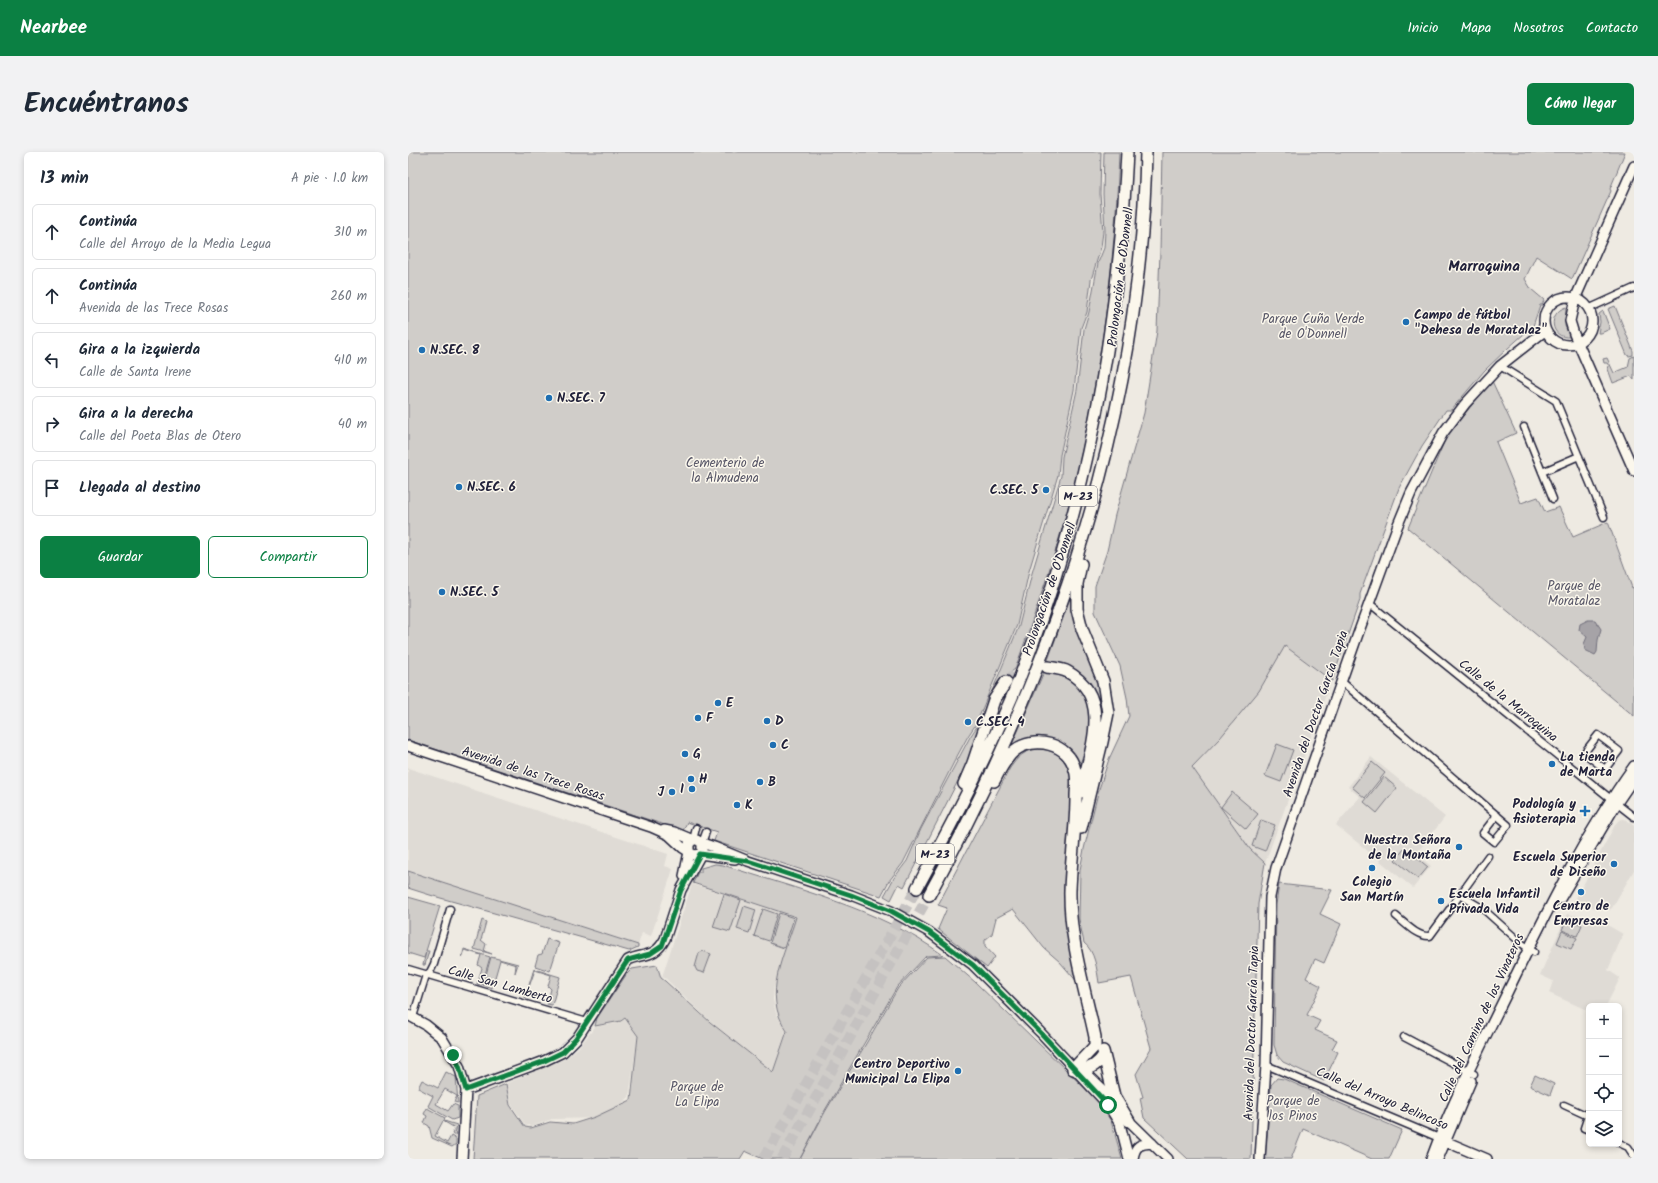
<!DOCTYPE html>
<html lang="es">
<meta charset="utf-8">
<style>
body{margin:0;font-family:Kalam,sans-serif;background:#f2f2f3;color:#1f2937}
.controls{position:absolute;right:12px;bottom:12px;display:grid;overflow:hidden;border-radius:6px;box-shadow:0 2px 6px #0003}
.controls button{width:36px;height:36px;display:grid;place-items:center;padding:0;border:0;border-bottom:1px solid #e0e1e3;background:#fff;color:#1f2937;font:20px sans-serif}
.stop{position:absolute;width:12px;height:12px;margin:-9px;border:3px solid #0b8043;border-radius:50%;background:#fff}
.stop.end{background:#0b8043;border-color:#fff;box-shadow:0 1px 4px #0008}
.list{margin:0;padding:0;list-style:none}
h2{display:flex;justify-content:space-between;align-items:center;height:52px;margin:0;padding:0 16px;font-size:17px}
h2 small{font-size:13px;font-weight:400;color:#747a83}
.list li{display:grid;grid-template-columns:26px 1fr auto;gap:12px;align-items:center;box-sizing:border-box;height:56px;margin:0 8px 8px;padding:0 8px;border:1px solid #e0e1e3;border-radius:6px}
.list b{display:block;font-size:15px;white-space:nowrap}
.list p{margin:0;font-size:13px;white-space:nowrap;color:#747a83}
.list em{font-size:13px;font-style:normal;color:#747a83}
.actions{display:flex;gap:8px;padding:12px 16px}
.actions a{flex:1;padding:9px 0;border:1px solid #0b8043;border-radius:6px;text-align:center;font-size:14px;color:#0b8043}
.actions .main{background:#0b8043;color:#fff}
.icon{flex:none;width:22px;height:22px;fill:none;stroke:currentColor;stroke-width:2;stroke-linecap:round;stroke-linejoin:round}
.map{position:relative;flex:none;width:1226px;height:1007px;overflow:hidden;border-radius:6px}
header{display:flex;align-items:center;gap:24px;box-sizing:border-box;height:56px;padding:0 20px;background:#0b8043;color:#fff}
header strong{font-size:19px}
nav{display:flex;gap:22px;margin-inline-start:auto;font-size:14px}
.intro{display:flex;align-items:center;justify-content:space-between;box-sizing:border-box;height:96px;padding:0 24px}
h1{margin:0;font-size:28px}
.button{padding:10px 18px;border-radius:6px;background:#0b8043;color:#fff;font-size:14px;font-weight:700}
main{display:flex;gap:24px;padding:0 24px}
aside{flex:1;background:#fff;border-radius:6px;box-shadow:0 2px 6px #0003}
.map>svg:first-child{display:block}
</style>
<header>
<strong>Nearbee</strong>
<nav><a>Inicio</a><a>Mapa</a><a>Nosotros</a><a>Contacto</a></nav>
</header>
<div class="intro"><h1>Encuéntranos</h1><a class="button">Cómo llegar</a></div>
<main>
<aside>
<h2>13 min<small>A pie · 1.0 km</small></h2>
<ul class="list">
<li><svg class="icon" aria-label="ahead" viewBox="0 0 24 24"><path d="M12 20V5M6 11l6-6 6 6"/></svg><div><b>Continúa</b><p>Calle del Arroyo de la Media Legua</p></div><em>310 m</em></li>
<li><svg class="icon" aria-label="ahead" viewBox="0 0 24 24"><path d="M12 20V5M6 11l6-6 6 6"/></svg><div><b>Continúa</b><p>Avenida de las Trece Rosas</p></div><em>260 m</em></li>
<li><svg class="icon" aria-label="left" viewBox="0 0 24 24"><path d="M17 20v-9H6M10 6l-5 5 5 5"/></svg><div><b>Gira a la izquierda</b><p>Calle de Santa Irene</p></div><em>410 m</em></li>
<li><svg class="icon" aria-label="right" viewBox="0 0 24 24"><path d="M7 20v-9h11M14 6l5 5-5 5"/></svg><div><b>Gira a la derecha</b><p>Calle del Poeta Blas de Otero</p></div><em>40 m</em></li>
<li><svg class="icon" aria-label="arrive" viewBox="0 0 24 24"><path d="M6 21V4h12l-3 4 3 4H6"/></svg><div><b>Llegada al destino</b></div></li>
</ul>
<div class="actions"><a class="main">Guardar</a><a>Compartir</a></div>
</aside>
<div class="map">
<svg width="1226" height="1007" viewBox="0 0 1226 1007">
<rect width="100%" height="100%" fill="#eeeae2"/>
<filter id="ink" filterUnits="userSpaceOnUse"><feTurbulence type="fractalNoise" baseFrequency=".025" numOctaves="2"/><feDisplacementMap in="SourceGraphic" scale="8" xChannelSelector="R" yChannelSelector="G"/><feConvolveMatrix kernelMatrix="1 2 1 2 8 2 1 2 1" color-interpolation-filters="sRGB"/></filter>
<g filter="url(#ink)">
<path fill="#dfdbd5" d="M 877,494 L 923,529 L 857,711 L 842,697 L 784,615 L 812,586 Z
M 963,605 L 1037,665 L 1008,702 L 1023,714 L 1005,736 L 928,673 L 952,645 L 940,635 Z
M 0,616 L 260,702 L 257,714 L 265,717 L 243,784 L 234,781 L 230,793 L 0,719 Z
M 1215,667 L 1219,668 L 1226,674 L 1226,718 L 1204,756 L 1201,758 L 1165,752 L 1208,671 L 1211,668 Z
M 284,732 L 388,765 L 366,836 L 365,847 L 368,861 L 378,879 L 365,920 L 302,869 L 257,826 L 254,825 Z
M 1159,762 L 1200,769 L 1201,774 L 1215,782 L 1200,818 L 1212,826 L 1198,854 L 1181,854 L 1181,859 L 1143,842 L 1141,841 L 1145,829 L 1132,823 Z
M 217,867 L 230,884 L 221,945 L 198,966 L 144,967 L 122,975 L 121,973 L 118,974 L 103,952 L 99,931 L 157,907 L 171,895 L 187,875 L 213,870 Z"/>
<path fill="#d0cdc9" stroke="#797882" d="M 0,0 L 693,0 L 692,42 L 695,80 L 693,95 L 683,128 L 679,160 L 673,176 L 666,238 L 652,303 L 650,323 L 621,419 L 609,473 L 568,572 L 560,584 L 547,608 L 495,711 L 481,729 L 473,744 L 306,689 L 309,680 L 279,670 L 275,679 L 0,588 Z
M 696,0 L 711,0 C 707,112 693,223 666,333 C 650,395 629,457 607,517 L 595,526 L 559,611 L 496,735 L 491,732 L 483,748 L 476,744 L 486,726 L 499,709 L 513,677 L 562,585 L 570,573 L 611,474 L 624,421 L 653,324 L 654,305 L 669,238 L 676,177 L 681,160 L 690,111 L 696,96 L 697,79 L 695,42 Z
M 754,0 L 1217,0 L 1202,37 L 1203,39 L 1164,127 L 1128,104 L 1117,127 L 1123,137 L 1136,148 L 1134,153 L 1132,153 L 1125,174 L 1099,197 L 1077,218 L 1043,258 L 1038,258 L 1014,294 L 991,336 L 952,442 L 952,448 L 924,529 L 877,494 L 851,539 L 812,586 L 784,615 L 842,697 L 857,711 L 850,752 L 843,1007 L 780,1007 L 736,966 L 732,946 L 735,945 L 728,922 L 743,896 L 723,825 L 691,831 C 689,818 687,799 676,791 L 671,767 L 672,718 L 676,697 L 691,637 L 701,607 L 721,564 L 719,546 L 712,514 L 687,460 L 687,434 L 699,399 L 707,363 L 736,261 L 749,179 L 752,100 Z
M 1207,154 L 1225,199 L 1225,203 L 1221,204 L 1219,203 L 1200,157 Z
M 1158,155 L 1157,174 L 1162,185 C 1142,187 1139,161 1158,155 Z
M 1195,159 L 1202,177 L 1193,181 L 1190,181 L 1192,170 L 1191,162 Z
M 1226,204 L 1226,228 L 1223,224 L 1205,231 L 1200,217 L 1201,214 L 1199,211 L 1196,211 L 1195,207 L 1199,206 L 1206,221 L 1220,215 L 1222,206 Z
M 1084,229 L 1108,281 L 1088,290 L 1113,351 L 1130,345 L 1137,360 L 1151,355 L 1165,385 L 1200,370 L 1223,433 L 1224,436 L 1226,435 L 1226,564 L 1000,376 L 1039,283 Z
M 664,440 L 694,540 L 697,562 L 691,589 L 687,544 L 639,511 Z
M 636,520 C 691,528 688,573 671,614 L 649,590 L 603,595 Z
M 869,592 L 885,598 L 873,630 L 857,624 Z
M 631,597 C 648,597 659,609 665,625 C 662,669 655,713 657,757 C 658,782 665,807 671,832 L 652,810 L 636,796 L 605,757 L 588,766 L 584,782 L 577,788 L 577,794 L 587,805 L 579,816 L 530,777 L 539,756 L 530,753 L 602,616 C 610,605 616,598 631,597 Z
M 964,610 L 977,621 L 957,646 L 944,635 Z
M 976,625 L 989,636 L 969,661 L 956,650 Z
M 824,640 L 850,662 L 838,677 L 813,655 Z
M 853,668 L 867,673 L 857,699 L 844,694 Z
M 997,696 L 1020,715 L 1010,727 L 987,708 Z
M 307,712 L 315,713 C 391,738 470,756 535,803 L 518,804 L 489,835 L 416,960 L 392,1007 L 355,1007 L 337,999 L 332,1007 L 65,1007 L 69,944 L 98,932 L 102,953 L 117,975 L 123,976 L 142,970 L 165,972 L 187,965 L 223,948 L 230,884 L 217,866 L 213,869 L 187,874 L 189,866 L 218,823 L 224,817 L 249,813 L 253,826 L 257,829 L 302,870 L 365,920 L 379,879 C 353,842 377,803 388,765 L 285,731 L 290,720 L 293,720 L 293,716 Z
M 0,719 L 230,793 L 230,795 L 221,799 L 22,743 L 0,736 Z
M 871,732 L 924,738 L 912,762 L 933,772 L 916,811 L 907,807 L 898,826 L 913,834 L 899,863 L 912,869 L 907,878 L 929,888 L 924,897 L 930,900 L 916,929 L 875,910 L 869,903 L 866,893 L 868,753 Z
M 316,742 L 333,748 L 322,780 L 305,775 Z
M 0,745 L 32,754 L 18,799 L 21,799 L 17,813 L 15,813 L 18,800 L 16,806 L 0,801 Z
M 336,754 L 348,758 L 341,781 L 329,777 Z
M 355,757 L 369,762 L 361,789 L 346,784 Z
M 371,761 L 386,766 L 376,796 L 362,791 Z
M 1159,766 L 1174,773 L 1169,784 L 1154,778 Z
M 74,768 L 78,770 L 73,788 L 78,792 L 76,799 L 84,802 L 66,797 Z
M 1154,779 L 1169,786 L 1163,797 L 1149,791 Z
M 139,787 L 151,791 L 142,819 L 127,814 L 130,803 L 134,802 Z
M 56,797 L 82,805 L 74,833 L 69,832 L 74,816 L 70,813 L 73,803 L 57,798 L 54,806 Z
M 295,799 L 303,802 L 296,821 L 289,819 L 287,815 L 291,801 Z
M 537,804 L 567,830 L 688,947 L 703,969 L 714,1007 L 392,1007 L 417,960 L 459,890 L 490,836 L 519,805 Z
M 83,805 L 110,812 L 107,821 L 108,813 L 92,808 L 84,836 L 75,833 Z
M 126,817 L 152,825 L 144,853 L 139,852 L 143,837 L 140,834 L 143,823 L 127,818 L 117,846 Z
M 38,920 L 48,925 L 50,951 L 46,950 L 49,944 L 37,937 L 28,952 L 40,959 L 45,952 L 50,954 L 50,966 L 44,968 L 20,954 L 25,944 L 10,936 L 14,928 L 30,936 Z
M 1127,923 L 1146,932 L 1142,943 L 1122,934 Z
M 869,926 L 876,927 L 994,978 L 981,1007 L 964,1007 L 895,977 L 883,1007 L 857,1007 L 863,933 Z
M 19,956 L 37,966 L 36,969 L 49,973 L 47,984 L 44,982 L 47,976 L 35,969 L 27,984 L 39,991 L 43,984 L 48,987 L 48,992 L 44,995 L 24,986 L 21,974 L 16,971 L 19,964 L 16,962 Z"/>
<path fill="#a6a3a7" stroke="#716f7c" d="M 1180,468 L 1187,468 L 1193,477 L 1190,488 L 1189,500 L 1187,503 L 1177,498 L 1176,492 L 1179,485 L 1171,478 L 1172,472 Z"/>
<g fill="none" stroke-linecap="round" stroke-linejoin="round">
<path stroke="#c5c2c1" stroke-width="11" stroke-dasharray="11 5.5" stroke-linecap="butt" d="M 598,530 C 609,518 621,514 637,515
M 356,1007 L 509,736
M 374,1007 L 521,743"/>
<defs>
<path id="street" d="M 1180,157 L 1226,136
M 1092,214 L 1148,249 L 1196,365
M 1116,275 L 1145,347
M 1134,320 L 1171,304
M 961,451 L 1198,643 L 1226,665
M 933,529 L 1100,673 L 1086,690 L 1075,681 L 1089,663
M 1190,583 L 1211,599 L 1197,617 L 1176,601 Z
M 285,688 L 288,676
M 294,691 L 298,680
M 1080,704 L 1052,743 L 1074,756 L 1113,791 L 1126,800
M 988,764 C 998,772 1009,785 1022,784 L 1052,743
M 0,817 L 179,870
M 5,865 L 18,823 L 22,820 L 26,812 L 42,757
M 996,885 L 1066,922
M 858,913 L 1031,986
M 1156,953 L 1180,964 L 1176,976 L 1181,978
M 1211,991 L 1220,995 L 1226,1004"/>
<path id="secondary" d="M 1226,14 L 1167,147 L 1162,169 L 1166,182 L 1226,319
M1136 169a24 24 0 1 1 48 0a24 24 0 1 1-48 0Z
M 0,594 L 243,675 L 261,683 L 275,696 L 286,703 L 292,702 L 327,707
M 256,678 L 266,680 L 285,688
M 281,700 L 281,692 L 285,688 L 289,688 L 294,691 L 306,695 L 340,709 L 443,743 L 483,759 L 521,780 L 565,813 L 632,880 L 700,953 L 714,962 L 760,1007
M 276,724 L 281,700
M 1152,747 L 1209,651 L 1226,626
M 0,863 L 18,873 L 34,886 L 51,914 L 58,938 L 54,1007
M 671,914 L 704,946 L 708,953
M 58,938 L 134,910 L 155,900 L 169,886 L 220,808 C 236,801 247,806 257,787 L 273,738 L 294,700 L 294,691
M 702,956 L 712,972 L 721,1007
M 1032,987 L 1079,1007
M 725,1007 C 727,993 732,992 744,991
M 852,1007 L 858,913 L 862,745 L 868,716 L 950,482 L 989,375 L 1003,341 L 1035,281 L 1057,252 L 1092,214 L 1134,181 L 1136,173
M 1023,1007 C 1044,950 1072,896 1099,841 C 1137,763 1175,685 1226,614
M 1030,1007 L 1063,929"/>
<path id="highway" d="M 673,412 L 669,432 L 669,457 L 674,477 L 695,529 L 700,561 L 694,590 L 673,676
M 639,515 C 646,516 655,517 660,520 C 706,546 681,601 673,640
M 586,629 C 591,619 597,607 606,599 C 626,583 661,591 667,618 C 670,626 668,636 668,645 C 668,676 663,707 662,738 C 661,788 677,837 687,885 L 687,893 L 685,896 L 665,917 C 678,920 689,914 696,903
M 556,632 L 565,611 L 586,548 L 598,530
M 509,736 C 543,674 576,610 604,545 C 675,372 710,186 719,0
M 521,743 C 647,515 733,263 738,0
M 695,899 L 706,944 L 721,969"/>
</defs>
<use href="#street" stroke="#22223b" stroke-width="9"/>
<use href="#secondary" stroke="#22223b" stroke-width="12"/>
<use href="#highway" stroke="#22223b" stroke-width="14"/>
<use href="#street" stroke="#fbf7ec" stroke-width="6"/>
<use href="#secondary" stroke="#fbf7ec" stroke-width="9"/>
<use href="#highway" stroke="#fbf7ec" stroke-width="11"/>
</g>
</g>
<g fill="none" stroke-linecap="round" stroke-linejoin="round" filter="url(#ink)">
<path stroke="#0b8043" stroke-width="5" d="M 45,903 L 51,914 L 58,938 L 134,910 L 155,900 L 168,886 L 220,808 L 242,802 L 254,794 L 273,738 L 292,702 L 340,709 L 443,743 L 483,759 L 521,780 L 565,813 L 632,880 L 700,953"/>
</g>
<g fill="#1f6fb2" stroke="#fbf7ec" stroke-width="1.5">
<circle cx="998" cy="170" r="4"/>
<circle cx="14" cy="198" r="4"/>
<circle cx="141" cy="246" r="4"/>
<circle cx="51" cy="335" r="4"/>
<circle cx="638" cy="338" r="4"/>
<circle cx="34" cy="440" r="4"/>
<circle cx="310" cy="551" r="4"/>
<circle cx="290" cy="566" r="4"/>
<circle cx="359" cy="569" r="4"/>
<circle cx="560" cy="570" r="4"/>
<circle cx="365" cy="593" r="4"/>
<circle cx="277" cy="602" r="4"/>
<circle cx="1144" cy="612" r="4"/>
<circle cx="283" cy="627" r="4"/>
<circle cx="352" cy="630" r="4"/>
<circle cx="284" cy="637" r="4"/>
<circle cx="264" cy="640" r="4"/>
<circle cx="329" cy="653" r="4"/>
<path d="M1175 653h4v4h4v4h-4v4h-4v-4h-4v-4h4z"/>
<circle cx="1051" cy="695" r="4"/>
<circle cx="1206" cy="712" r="4"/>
<circle cx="964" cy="716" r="4"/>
<circle cx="1173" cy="740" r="4"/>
<circle cx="1033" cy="749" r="4"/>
<circle cx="550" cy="919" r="4"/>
</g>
<g text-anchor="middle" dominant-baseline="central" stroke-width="3" stroke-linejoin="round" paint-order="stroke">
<g fill="#fbf7ec" stroke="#636270" stroke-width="1">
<rect x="651" y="334" width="38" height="20" rx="3"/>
<rect x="508" y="692" width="38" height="20" rx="3"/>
</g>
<g font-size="12" font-weight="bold" fill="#22223b">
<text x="670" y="344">M-23</text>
<text x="527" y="702">M-23</text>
</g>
<g font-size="13" fill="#22223b" stroke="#fbf7ec">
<text transform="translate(713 125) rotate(-83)">Prolongación de O'Donnell</text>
<text transform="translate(642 437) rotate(-71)">Prolongación de O'Donnell</text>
<text transform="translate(1100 549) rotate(39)">Calle de la Marroquina</text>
<text transform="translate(908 562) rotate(-71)">Avenida del Doctor García Tapia</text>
<text transform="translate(125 622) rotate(18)">Avenida de las Trece Rosas</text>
<text transform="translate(92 833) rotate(16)">Calle San Lamberto</text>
<text transform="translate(1074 866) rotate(-65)">Calle del Camino de los Vinateros</text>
<text transform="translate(844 881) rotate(-88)">Avenida del Doctor García Tapia</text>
<text transform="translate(974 947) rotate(23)">Calle del Arroyo Belincoso</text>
</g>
<g font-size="13" font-weight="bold" fill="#22223b" stroke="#fbf7ec" text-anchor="start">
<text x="1006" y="163">Campo de fútbol<tspan x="1006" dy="15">"Dehesa de Moratalaz"</tspan></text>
<text x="22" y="198">N.SEC. 8</text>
<text x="149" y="246">N.SEC. 7</text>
<text x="59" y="335">N.SEC. 6</text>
<text x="630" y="338" text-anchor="end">C.SEC. 5</text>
<text x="42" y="440">N.SEC. 5</text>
<text x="318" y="551">E</text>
<text x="298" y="566">F</text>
<text x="367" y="569">D</text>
<text x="568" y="570">C.SEC. 4</text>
<text x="373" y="593">C</text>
<text x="285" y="602">G</text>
<text x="1152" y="605">La tienda<tspan x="1152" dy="15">de Marta</tspan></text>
<text x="291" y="627">H</text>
<text x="360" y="630">B</text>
<text x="276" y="637" text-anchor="end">I</text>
<text x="256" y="640" text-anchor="end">J</text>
<text x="1168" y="652" text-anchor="end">Podología y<tspan x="1168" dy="15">fisioterapia</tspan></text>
<text x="337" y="653">K</text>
<text x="1043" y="688" text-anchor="end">Nuestra Señora<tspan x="1043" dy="15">de la Montaña</tspan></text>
<text x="1198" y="705" text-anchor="end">Escuela Superior<tspan x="1198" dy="15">de Diseño</tspan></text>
<text x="964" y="730" text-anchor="middle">Colegio<tspan x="964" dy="15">San Martín</tspan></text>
<text x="1041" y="742">Escuela Infantil<tspan x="1041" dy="15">Privada Vida</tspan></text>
<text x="1173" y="754" text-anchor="middle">Centro de<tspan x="1173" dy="15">Empresas</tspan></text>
<text x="542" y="912" text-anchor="end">Centro Deportivo<tspan x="542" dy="15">Municipal La Elipa</tspan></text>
</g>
<g font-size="13" fill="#565566" stroke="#fbf7ec">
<text x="905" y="167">Parque Cuña Verde<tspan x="905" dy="15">de O'Donnell</tspan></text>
<text x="317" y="311">Cementerio de<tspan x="317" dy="15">la Almudena</tspan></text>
<text x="1166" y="434">Parque de<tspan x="1166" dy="15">Moratalaz</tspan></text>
<text x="289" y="935">Parque de<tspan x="289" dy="15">La Elipa</tspan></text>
<text x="885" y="949">Parque de<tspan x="885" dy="15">los Pinos</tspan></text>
</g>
<g font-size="15" font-weight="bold" fill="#22223b" stroke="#fbf7ec">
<text x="1076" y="115">Marroquina</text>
</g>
</g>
</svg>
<div class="controls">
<button>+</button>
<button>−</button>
<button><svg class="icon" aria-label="locate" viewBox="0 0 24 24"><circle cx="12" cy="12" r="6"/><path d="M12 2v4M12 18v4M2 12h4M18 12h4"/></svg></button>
<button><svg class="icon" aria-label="layers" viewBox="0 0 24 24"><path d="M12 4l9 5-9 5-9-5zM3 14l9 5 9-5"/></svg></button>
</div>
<div class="stop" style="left:700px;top:953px"></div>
<div class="stop end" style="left:45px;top:903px"></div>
</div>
</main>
